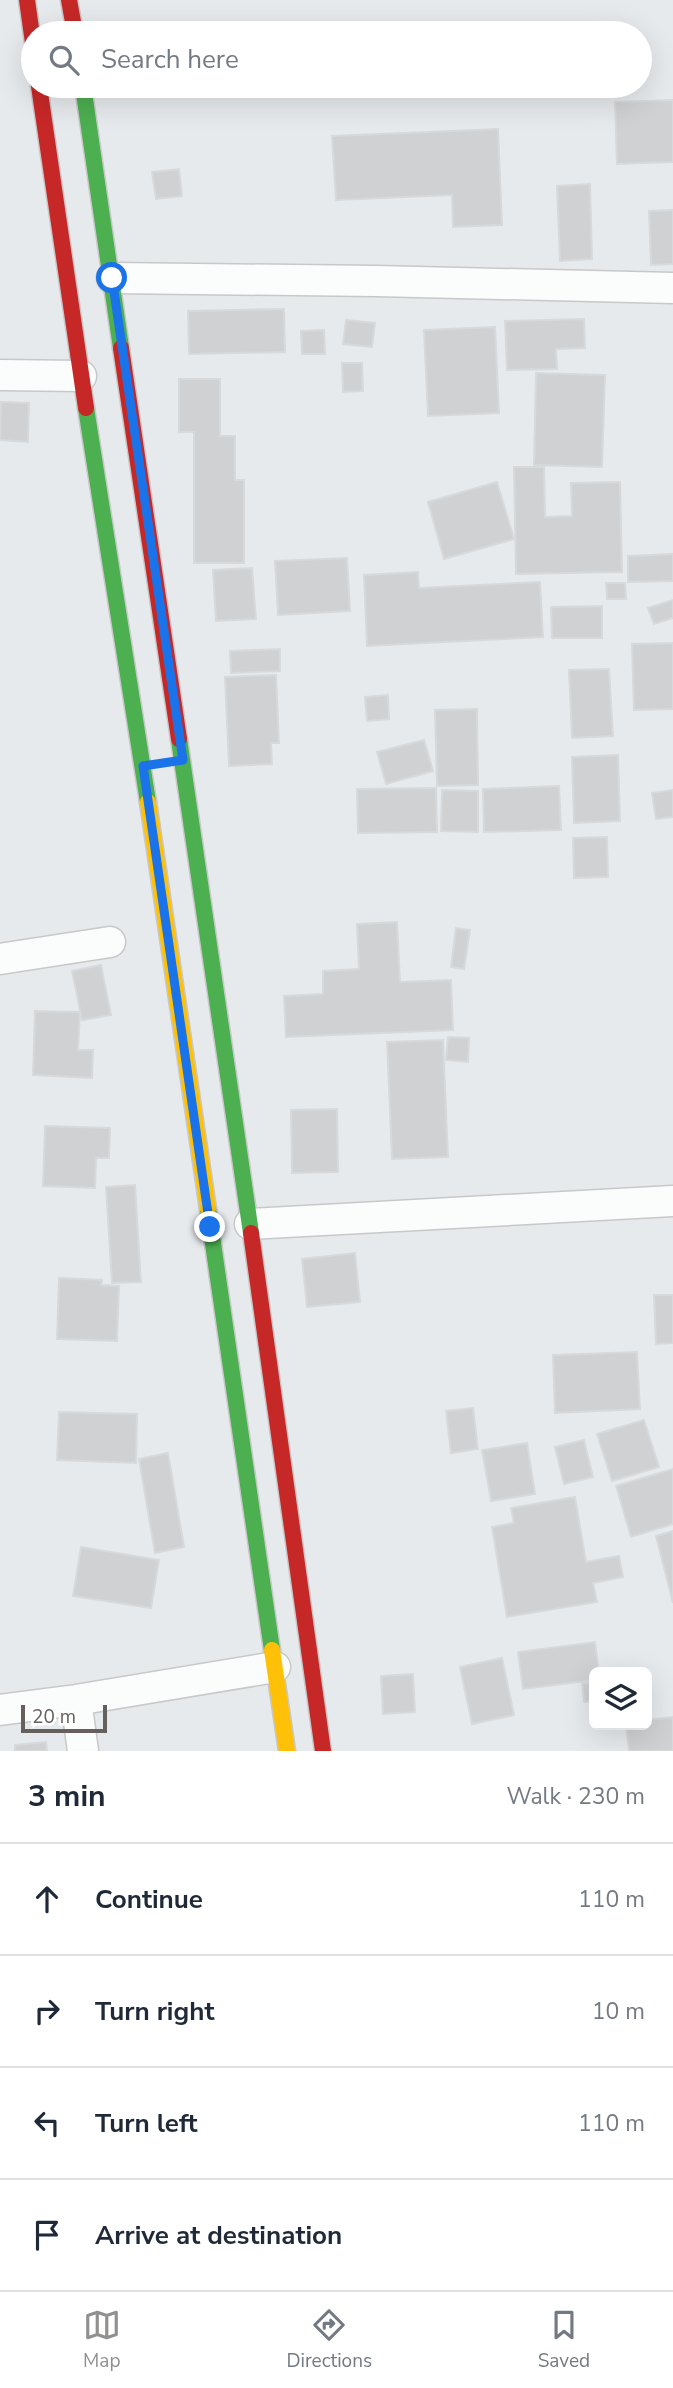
<!DOCTYPE html>
<meta charset="utf-8">
<style>
body{margin:0;font-family:"Nunito Sans",sans-serif;background:#f6f6f7;color:#1f2937}
.controls{position:absolute;right:21px;bottom:21px;display:grid;overflow:hidden;border-radius:10px;box-shadow:0 7px 28px #0002}
.controls button{width:63px;height:63px;display:grid;place-items:center;padding:0;border:0;border-bottom:2px solid #e0e1e3;background:#fff;color:#1f2937;font:35px sans-serif}
.scale{position:absolute;left:21px;bottom:18px;width:86px;box-sizing:border-box;padding-left:7px;border:4px solid #65605d;border-top:0;font-size:19px;line-height:24px;white-space:nowrap;color:#65605d;-webkit-text-stroke:5px #fff;paint-order:stroke}
.stop{position:absolute;width:21px;height:21px;margin:-16px;border:5px solid #1a73e8;border-radius:50%;background:#fff}
.stop.end{background:#1a73e8;border-color:#fff;box-shadow:0 2px 7px #0008}
.list{margin:0;padding:0;list-style:none}
h2{display:flex;justify-content:space-between;align-items:center;height:91px;margin:0;padding:0 28px;font-size:30px}
h2 small{font-size:23px;font-weight:400;color:#747a83}
.list li{display:grid;grid-template-columns:46px 1fr auto;gap:21px;align-items:center;box-sizing:border-box;height:112px;padding:0 28px;border-top:2px solid #e0e1e3}
.list b{display:block;font-size:26px;white-space:nowrap}
.list em{font-size:23px;font-style:normal;color:#747a83}
.icon{flex:none;width:38px;height:38px;fill:none;stroke:currentColor;stroke-width:2;stroke-linecap:round;stroke-linejoin:round}
.map{position:relative;flex:none;width:673px;height:1751px;overflow:hidden}
.search{position:absolute;background:#fff;box-shadow:0 7px 28px #0002;left:21px;right:21px;top:21px;height:77px;display:flex;align-items:center;gap:18px;box-sizing:border-box;padding:0 24px;border-radius:38px;color:#747a83;font-size:26px}
.sheet{height:539px;background:#fff}
nav{display:flex;justify-content:space-around;align-items:center;box-sizing:border-box;height:98px;border-top:2px solid #e0e1e3;background:#fff;font-size:19px;color:#747a83}
nav a{display:grid;justify-items:center;gap:4px}
nav .on{color:#92908f}
.map>svg:first-child{display:block}
</style>
<div class="map">
<svg width="673" height="1751" viewBox="0 0 673 1751">
<rect width="100%" height="100%" fill="#e7eaed"/>
<path fill="#d0d1d3" stroke="#d6dadc" stroke-width="2" d="M 673,100 L 673,162 L 617,164 L 615,102 Z
M 498,129 L 502,225 L 453,227 L 452,195 L 336,200 L 332,136 Z
M 179,169 L 182,196 L 156,199 L 152,172 Z
M 590,184 L 592,259 L 560,261 L 557,186 Z
M 673,210 L 673,264 L 651,265 L 649,211 Z
M 284,309 L 285,352 L 189,354 L 188,311 Z
M 584,319 L 585,348 L 556,349 L 557,369 L 507,370 L 505,321 Z
M 346,320 L 375,323 L 372,347 L 343,344 Z
M 495,327 L 499,413 L 428,416 L 424,330 Z
M 324,330 L 325,354 L 302,354 L 301,331 Z
M 342,363 L 362,363 L 363,391 L 343,392 Z
M 536,373 L 605,375 L 602,467 L 534,465 Z
M 179,379 L 220,379 L 220,436 L 235,436 L 235,480 L 244,480 L 244,563 L 194,563 L 194,432 L 179,432 Z
M 1,402 L 29,403 L 28,442 L 0,440 Z
M 514,467 L 544,467 L 545,517 L 572,516 L 571,483 L 620,482 L 622,572 L 516,574 Z
M 497,482 L 514,539 L 444,559 L 428,502 Z
M 673,554 L 673,581 L 628,582 L 628,556 Z
M 347,558 L 350,611 L 278,615 L 275,561 Z
M 252,568 L 256,619 L 216,621 L 213,570 Z
M 418,572 L 419,588 L 540,582 L 543,637 L 367,646 L 364,575 Z
M 606,583 L 625,583 L 626,599 L 607,599 Z
M 673,600 L 673,618 L 654,624 L 648,608 Z
M 602,606 L 602,638 L 552,638 L 551,607 Z
M 673,643 L 673,709 L 634,710 L 632,644 Z
M 280,649 L 280,671 L 231,673 L 230,651 Z
M 609,669 L 613,736 L 572,738 L 569,670 Z
M 276,675 L 279,743 L 271,743 L 272,764 L 229,766 L 225,677 Z
M 388,695 L 389,719 L 367,721 L 365,697 Z
M 477,709 L 478,785 L 437,786 L 435,710 Z
M 424,740 L 433,771 L 386,784 L 377,752 Z
M 618,755 L 620,821 L 574,823 L 572,757 Z
M 559,786 L 561,830 L 484,832 L 483,789 Z
M 436,788 L 437,832 L 358,833 L 357,789 Z
M 442,790 L 478,791 L 478,832 L 441,831 Z
M 673,790 L 673,817 L 656,819 L 652,793 Z
M 607,837 L 608,877 L 574,878 L 573,838 Z
M 397,922 L 400,982 L 451,980 L 453,1030 L 286,1037 L 284,996 L 323,994 L 323,971 L 359,969 L 357,924 Z
M 456,928 L 470,930 L 464,969 L 451,967 Z
M 101,965 L 111,1015 L 82,1020 L 72,971 Z
M 35,1011 L 80,1012 L 78,1050 L 93,1050 L 92,1078 L 33,1075 Z
M 448,1037 L 469,1038 L 468,1062 L 446,1060 Z
M 443,1040 L 448,1157 L 392,1159 L 387,1042 Z
M 337,1109 L 338,1172 L 292,1173 L 291,1110 Z
M 45,1126 L 110,1128 L 109,1158 L 96,1158 L 95,1188 L 43,1186 Z
M 135,1185 L 141,1282 L 112,1283 L 106,1187 Z
M 355,1253 L 360,1302 L 307,1307 L 302,1259 Z
M 59,1278 L 102,1280 L 101,1285 L 119,1286 L 117,1341 L 57,1339 Z
M 654,1295 L 673,1295 L 673,1343 L 656,1344 Z
M 637,1352 L 640,1409 L 555,1413 L 553,1355 Z
M 473,1408 L 478,1449 L 451,1453 L 446,1411 Z
M 59,1412 L 137,1414 L 136,1463 L 57,1460 Z
M 644,1420 L 659,1467 L 612,1481 L 597,1434 Z
M 584,1440 L 593,1477 L 564,1484 L 555,1447 Z
M 527,1443 L 535,1494 L 491,1501 L 482,1450 Z
M 168,1453 L 184,1547 L 155,1553 L 139,1459 Z
M 673,1469 L 673,1524 L 631,1537 L 616,1486 Z
M 575,1497 L 586,1562 L 619,1556 L 623,1577 L 593,1583 L 597,1602 L 507,1617 L 492,1527 L 514,1523 L 511,1508 Z
M 673,1531 L 673,1603 L 656,1536 Z
M 81,1547 L 159,1560 L 151,1608 L 73,1596 Z
M 595,1642 L 599,1672 L 594,1672 L 594,1680 L 523,1689 L 518,1652 Z
M 502,1658 L 514,1715 L 472,1724 L 460,1667 Z
M 413,1674 L 415,1712 L 383,1714 L 381,1676 Z
M 594,1682 L 594,1701 L 584,1702 L 582,1683 Z
M 673,1717 L 673,1751 L 629,1751 L 626,1725 L 647,1725 L 647,1720 Z
M 46,1742 L 47,1751 L 15,1751 L 15,1745 Z"/>
<g fill="none" stroke-linecap="round" stroke-linejoin="round">
<defs>
<path id="street" d="M 112,278 L 376,281 L 673,288
M 0,375 L 81,376
M 0,959 L 110,942
M 250,1224 L 673,1201
M 76,1700 L 83,1751
M 0,1710 L 76,1700 L 275,1667"/>
<path id="fast" d="M 83,86 L 121,348
M 86,408 L 148,802
M 179,739 L 251,1233
M 208,1209 L 272,1650"/>
<path id="slow" d="M 148,802 L 208,1209
M 272,1650 L 287,1751"/>
<path id="jam" d="M 27,0 L 33,43
M 69,0 L 75,33
M 39,86 L 86,408
M 121,348 L 179,739
M 251,1233 L 323,1751"/>
</defs>
<use href="#street" stroke="#c8c8c9" stroke-width="33"/>
<use href="#fast" stroke="#c8c8c9" stroke-width="19"/>
<use href="#slow" stroke="#c8c8c9" stroke-width="19"/>
<use href="#jam" stroke="#c8c8c9" stroke-width="19"/>
<use href="#street" stroke="#fbfcfc" stroke-width="30"/>
<use href="#fast" stroke="#4caf50" stroke-width="16"/>
<use href="#slow" stroke="#ffc107" stroke-width="16"/>
<use href="#jam" stroke="#c62828" stroke-width="16"/>
</g>
<g fill="none" stroke-linecap="round" stroke-linejoin="round">
<path stroke="#1a73e8" stroke-width="9" d="M 112,278 L 183,760 L 143,766 L 210,1227"/>
</g>
</svg>
<div class="controls">
<button><svg class="icon" aria-label="layers" viewBox="0 0 24 24"><path d="M12 4l9 5-9 5-9-5zM3 14l9 5 9-5"/></svg></button>
</div>
<div class="scale">20 m</div>
<div class="stop" style="left:112px;top:278px"></div>
<div class="stop end" style="left:210px;top:1227px"></div>
<div class="search"><svg class="icon" aria-label="search" viewBox="0 0 24 24"><circle cx="10" cy="10" r="6"/><path d="M15 15l6 6"/></svg>Search here</div>
</div>
<section class="sheet">
<h2>3 min<small>Walk · 230 m</small></h2>
<ul class="list">
<li><svg class="icon" aria-label="ahead" viewBox="0 0 24 24"><path d="M12 20V5M6 11l6-6 6 6"/></svg><div><b>Continue</b></div><em>110 m</em></li>
<li><svg class="icon" aria-label="right" viewBox="0 0 24 24"><path d="M7 20v-9h11M14 6l5 5-5 5"/></svg><div><b>Turn right</b></div><em>10 m</em></li>
<li><svg class="icon" aria-label="left" viewBox="0 0 24 24"><path d="M17 20v-9H6M10 6l-5 5 5 5"/></svg><div><b>Turn left</b></div><em>110 m</em></li>
<li><svg class="icon" aria-label="arrive" viewBox="0 0 24 24"><path d="M6 21V4h12l-3 4 3 4H6"/></svg><div><b>Arrive at destination</b></div></li>
</ul>
</section>
<nav>
<a class="on"><svg class="icon" aria-label="map" viewBox="0 0 24 24"><path d="M3 6l6-2 6 2 6-2v14l-6 2-6-2-6 2zM9 4v14M15 6v14"/></svg>Map</a>
<a><svg class="icon" aria-label="directions" viewBox="0 0 24 24"><path d="M12 3l9 9-9 9-9-9zM9 14v-3h6M13 9l2 2-2 2"/></svg>Directions</a>
<a><svg class="icon" aria-label="saved" viewBox="0 0 24 24"><path d="M7 4h10v16l-5-4-5 4z"/></svg>Saved</a>
</nav>
